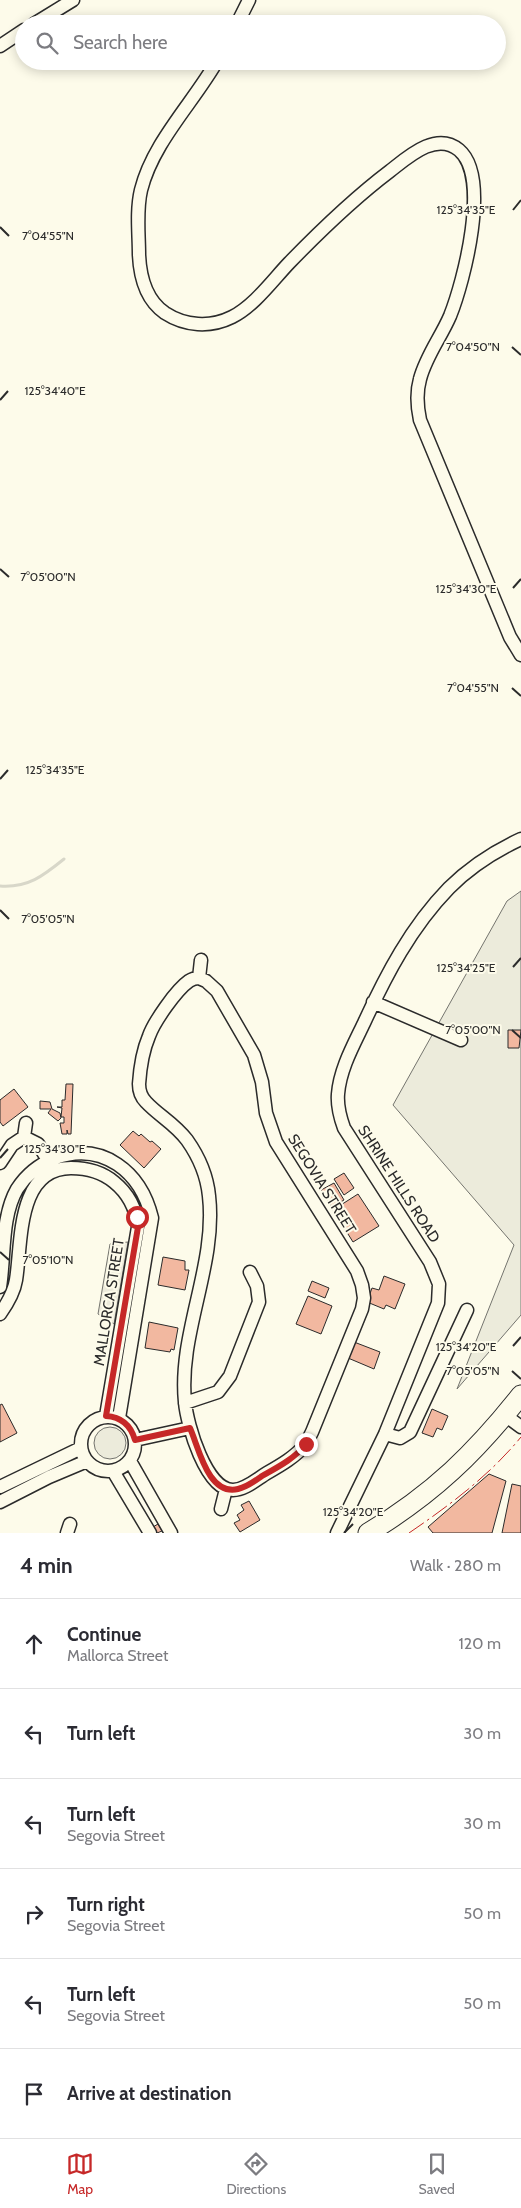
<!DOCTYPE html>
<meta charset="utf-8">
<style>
body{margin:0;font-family:Cabin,sans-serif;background:#f7f7f7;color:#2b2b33}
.stop{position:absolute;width:15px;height:15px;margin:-11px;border:4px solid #c62828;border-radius:50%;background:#fff}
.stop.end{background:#c62828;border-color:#fff;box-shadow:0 1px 5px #0008}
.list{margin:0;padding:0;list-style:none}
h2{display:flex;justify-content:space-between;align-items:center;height:65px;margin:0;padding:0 20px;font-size:21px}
h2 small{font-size:16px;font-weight:400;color:#7c7c81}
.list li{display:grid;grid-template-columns:32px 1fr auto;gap:15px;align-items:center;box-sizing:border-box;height:90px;padding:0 20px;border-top:1px solid #e1e1e2}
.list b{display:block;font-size:19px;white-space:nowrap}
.list p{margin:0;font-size:16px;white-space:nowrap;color:#7c7c81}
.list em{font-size:16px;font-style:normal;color:#7c7c81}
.icon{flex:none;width:28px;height:28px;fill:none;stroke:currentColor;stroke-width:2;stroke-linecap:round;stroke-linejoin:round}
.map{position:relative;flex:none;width:521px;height:1533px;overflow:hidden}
.search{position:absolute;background:#fff;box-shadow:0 2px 12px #0003;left:15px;right:15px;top:15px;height:55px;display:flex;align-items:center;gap:12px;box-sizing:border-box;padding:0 18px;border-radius:28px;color:#7c7c81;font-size:19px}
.sheet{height:605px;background:#fff}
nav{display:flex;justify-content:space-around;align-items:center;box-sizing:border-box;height:70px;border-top:1px solid #e1e1e2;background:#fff;font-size:14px;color:#7c7c81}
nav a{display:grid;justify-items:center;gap:2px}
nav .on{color:#c62828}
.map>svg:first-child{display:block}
</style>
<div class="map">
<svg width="521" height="1533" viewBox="0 0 521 1533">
<rect width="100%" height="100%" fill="#fdfbea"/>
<path fill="#ecebdb" stroke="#74746e" d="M 521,891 L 521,1315 L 457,1389 L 514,1245 L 393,1105 L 507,901 Z
M94 1443a16 16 0 1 1 32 0a16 16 0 1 1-32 0Z"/>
<path fill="#eceadb" stroke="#74746e" d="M 128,1242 L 114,1324 L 98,1314 L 110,1244 Z"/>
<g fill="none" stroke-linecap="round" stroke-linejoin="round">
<path stroke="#d8d7c9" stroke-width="3" d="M 0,886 C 28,888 43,876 64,859"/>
</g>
<path fill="#f2b8a0" stroke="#2b2b2b" d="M 508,1030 L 521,1030 L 519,1048 L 508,1048 Z
M 66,1084 L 73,1084 L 71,1134 L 68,1134 L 67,1130 L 67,1134 L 62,1134 L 60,1123 L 64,1123 L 64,1117 L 61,1117 L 62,1108 L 57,1107 L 62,1107 L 62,1100 L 65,1100 Z
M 14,1089 L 28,1107 L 3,1126 L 0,1122 L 0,1100 Z
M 40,1101 L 50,1102 L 52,1109 L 60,1113 L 61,1118 L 58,1121 L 48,1113 L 51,1109 L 40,1109 Z
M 133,1131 L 139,1136 L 141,1134 L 150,1142 L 152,1141 L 161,1149 L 144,1168 L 120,1145 Z
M 344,1173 L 354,1188 L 344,1195 L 334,1179 Z
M 334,1183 L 344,1200 L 332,1207 L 321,1190 Z
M 358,1194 L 379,1226 L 353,1242 L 333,1210 Z
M 163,1257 L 185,1261 L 185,1270 L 189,1270 L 185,1290 L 158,1285 Z
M 384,1276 L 405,1284 L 395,1309 L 386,1305 L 384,1309 L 367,1302 L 372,1288 L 379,1290 Z
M 312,1281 L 329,1288 L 325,1298 L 308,1291 Z
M 308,1296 L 332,1306 L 321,1334 L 296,1324 Z
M 149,1322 L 178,1328 L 174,1350 L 171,1349 L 170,1352 L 145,1348 Z
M 354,1342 L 380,1352 L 374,1369 L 348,1358 Z
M 2,1404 L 17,1433 L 0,1442 L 0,1405 Z
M 432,1409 L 448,1416 L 442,1430 L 437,1428 L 433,1437 L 422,1433 Z
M 489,1474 L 506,1481 L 492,1533 L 433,1533 L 428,1527 Z
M 512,1484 L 521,1486 L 521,1533 L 502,1533 Z
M 249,1501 L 260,1520 L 240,1532 L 234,1523 L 240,1520 L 237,1515 L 244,1510 L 241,1505 Z
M 158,1524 L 162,1531 L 157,1533 L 153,1527 Z"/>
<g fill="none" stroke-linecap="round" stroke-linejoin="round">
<defs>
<path id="minor" d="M 34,24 L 73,0
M 237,24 L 249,0
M 0,46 L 24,30
M 217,61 C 193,103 153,142 141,190 C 136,211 139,234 139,255 C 140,276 146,300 165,313 C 185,326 210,328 232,317 C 254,306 272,281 289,263 C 321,230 353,199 390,171 C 408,157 436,131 459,150 C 491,177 464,281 450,316 C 441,337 426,356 420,379 C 416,393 417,406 420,420 L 510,637 L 521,655
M 199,978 L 206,981 L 217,991 L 254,1055 L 262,1082 L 266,1113 L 276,1142 L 357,1271 L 362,1285 L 364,1298 L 362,1309 L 312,1432 L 306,1444 C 295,1457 281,1465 267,1473 C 257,1479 245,1490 233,1490 C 206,1490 187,1425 185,1402 C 178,1333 217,1265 209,1196 C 207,1175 199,1157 187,1140 C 174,1123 159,1116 146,1102 C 141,1097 139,1091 139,1084 C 140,1069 143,1050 149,1036 C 154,1022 176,990 189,981 C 192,979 195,978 199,978 Z
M 199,978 L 201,960
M 373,1002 L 461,1040
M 24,1137 L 26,1123
M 0,1163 L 12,1145 L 24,1137 L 38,1144 L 53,1168
M 0,1287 C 5,1256 1,1217 17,1189 C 26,1175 40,1164 55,1158 C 103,1141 141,1172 152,1218 L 119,1418
M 0,1314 C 7,1304 14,1293 16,1280 C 22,1244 16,1168 71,1168 C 86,1168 102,1172 114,1182 C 129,1194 136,1208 138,1227 L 106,1416
M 185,1403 L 218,1392 L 230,1376 L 259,1302 L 257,1286 L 250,1272
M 505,1415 L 521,1427
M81 1444a27 27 0 1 1 54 0a27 27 0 1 1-54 0Z
M 385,1434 L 400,1438 L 410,1432 L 467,1310
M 135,1440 L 190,1428
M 130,1461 L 171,1533
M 113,1471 L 150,1533
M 0,1487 L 81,1448
M 0,1502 L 49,1477 L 87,1461
M 221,1509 L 226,1489
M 67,1533 L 70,1524
M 337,1533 L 385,1434 L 438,1303 L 439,1284 L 430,1262 L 344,1128 C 340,1117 337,1106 338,1094 C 340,1069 353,1046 364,1023 C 386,975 411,927 449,888 C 469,868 495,851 521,839"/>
<path id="highway" d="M 368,1533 C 433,1494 475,1453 521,1395"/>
</defs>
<use href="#minor" stroke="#2b2b2b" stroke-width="15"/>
<use href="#highway" stroke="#2b2b2b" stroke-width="21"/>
<use href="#minor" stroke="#fdfbea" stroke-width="12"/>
<use href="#highway" stroke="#fdfbea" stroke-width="19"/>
<path stroke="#c62828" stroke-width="1" stroke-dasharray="18 4 2.5 4" stroke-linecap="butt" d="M 409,1533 C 450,1505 490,1475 521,1437"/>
</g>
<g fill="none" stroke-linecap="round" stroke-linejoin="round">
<path stroke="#c62828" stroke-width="6" d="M 137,1217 L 138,1227 L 106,1416 C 122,1417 131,1426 135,1440 L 190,1428 C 199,1448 208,1496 238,1489 C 247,1487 255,1481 262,1476 C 278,1467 294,1459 306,1444"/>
</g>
<path fill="none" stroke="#2b2b2b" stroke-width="2" d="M 513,210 L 521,200M 0,227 L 9,236M 512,347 L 521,355M 0,400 L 8,391M 0,569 L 9,577M 513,588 L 521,579M 512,688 L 521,696M 0,779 L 8,770M 0,910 L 9,919M 513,967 L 521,958M 512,1030 L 521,1038M 0,1158 L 8,1149M 0,1252 L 9,1260M 513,1346 L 521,1337M 512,1371 L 521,1379M 344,1533 L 353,1524"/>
<g text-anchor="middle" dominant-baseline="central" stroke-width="4" stroke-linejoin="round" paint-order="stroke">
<g font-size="15" fill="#2b2b2b" stroke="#fdfbea">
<text transform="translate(322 1184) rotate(58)">SEGOVIA STREET</text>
<text transform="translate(399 1184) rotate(57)">SHRINE HILLS ROAD</text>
<text transform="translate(109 1302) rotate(-81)">MALLORCA STREET</text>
</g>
</g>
<g font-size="12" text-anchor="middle" fill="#2b2b2b" stroke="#fdfbea" stroke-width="4" stroke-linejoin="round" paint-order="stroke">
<text x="466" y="214">125°34'35"E</text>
<text x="48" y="240">7°04'55"N</text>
<text x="473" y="351">7°04'50"N</text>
<text x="55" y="395">125°34'40"E</text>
<text x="48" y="581">7°05'00"N</text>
<text x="466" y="593">125°34'30"E</text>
<text x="473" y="692">7°04'55"N</text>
<text x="55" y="774">125°34'35"E</text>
<text x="48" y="923">7°05'05"N</text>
<text x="466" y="972">125°34'25"E</text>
<text x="473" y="1034">7°05'00"N</text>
<text x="55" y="1153">125°34'30"E</text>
<text x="48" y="1264">7°05'10"N</text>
<text x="466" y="1351">125°34'20"E</text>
<text x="473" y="1375">7°05'05"N</text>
<text x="353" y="1516">125°34'20"E</text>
</g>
</svg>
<div class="stop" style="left:137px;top:1217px"></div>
<div class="stop end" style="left:306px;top:1444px"></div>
<div class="search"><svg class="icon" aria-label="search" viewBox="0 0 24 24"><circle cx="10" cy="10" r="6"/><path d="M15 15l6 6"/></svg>Search here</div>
</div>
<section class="sheet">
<h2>4 min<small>Walk · 280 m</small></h2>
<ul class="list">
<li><svg class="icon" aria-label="ahead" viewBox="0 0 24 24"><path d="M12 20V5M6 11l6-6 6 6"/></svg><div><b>Continue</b><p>Mallorca Street</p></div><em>120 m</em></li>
<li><svg class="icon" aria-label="left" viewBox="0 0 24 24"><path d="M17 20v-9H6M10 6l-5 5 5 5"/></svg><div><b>Turn left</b></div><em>30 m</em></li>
<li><svg class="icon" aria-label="left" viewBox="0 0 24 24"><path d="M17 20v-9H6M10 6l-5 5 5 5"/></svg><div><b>Turn left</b><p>Segovia Street</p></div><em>30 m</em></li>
<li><svg class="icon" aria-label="right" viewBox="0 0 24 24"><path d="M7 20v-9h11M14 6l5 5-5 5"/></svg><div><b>Turn right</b><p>Segovia Street</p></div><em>50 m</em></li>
<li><svg class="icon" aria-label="left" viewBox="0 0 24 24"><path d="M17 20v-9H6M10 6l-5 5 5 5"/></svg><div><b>Turn left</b><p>Segovia Street</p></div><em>50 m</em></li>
<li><svg class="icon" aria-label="arrive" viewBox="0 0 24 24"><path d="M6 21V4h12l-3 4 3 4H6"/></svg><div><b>Arrive at destination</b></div></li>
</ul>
</section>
<nav>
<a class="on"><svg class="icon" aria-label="map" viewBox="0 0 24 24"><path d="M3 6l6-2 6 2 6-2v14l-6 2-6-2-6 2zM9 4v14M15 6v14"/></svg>Map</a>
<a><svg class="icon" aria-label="directions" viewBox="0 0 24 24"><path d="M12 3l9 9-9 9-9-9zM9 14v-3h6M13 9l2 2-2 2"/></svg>Directions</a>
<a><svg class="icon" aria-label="saved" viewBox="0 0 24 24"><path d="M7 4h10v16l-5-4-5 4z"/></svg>Saved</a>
</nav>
